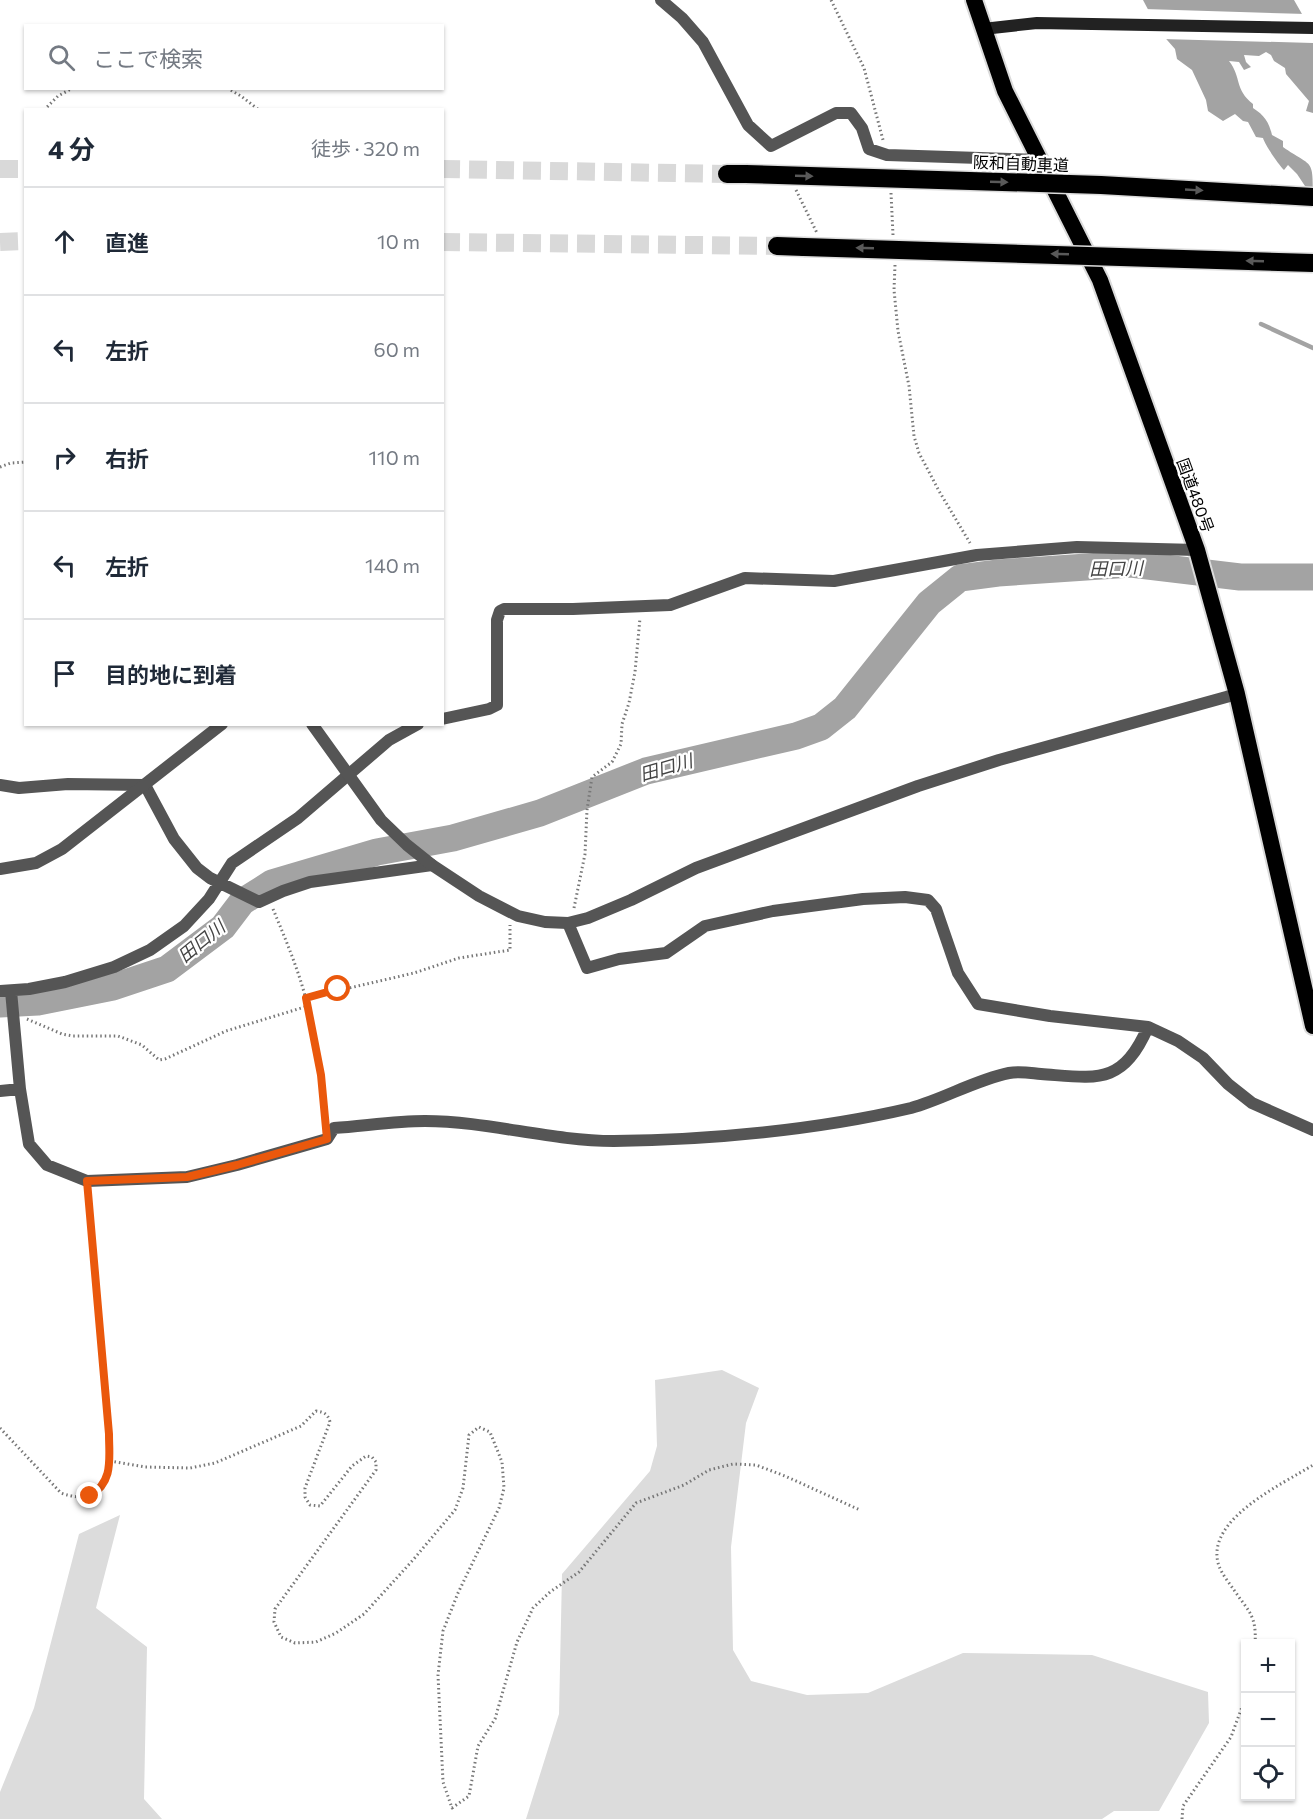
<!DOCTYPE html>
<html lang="ja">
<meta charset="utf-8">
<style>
body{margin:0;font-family:Commissioner,"Noto Sans JP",sans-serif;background:#f2f2f3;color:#1f2937}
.controls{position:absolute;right:18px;bottom:18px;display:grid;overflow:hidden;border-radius:0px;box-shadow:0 2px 4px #0004}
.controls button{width:54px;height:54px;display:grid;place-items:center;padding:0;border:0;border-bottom:2px solid #e0e1e3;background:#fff;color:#1f2937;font:30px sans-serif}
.stop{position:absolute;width:18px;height:18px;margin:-14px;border:4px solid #ea580c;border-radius:50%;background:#fff}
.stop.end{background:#ea580c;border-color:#fff;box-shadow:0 2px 6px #0008}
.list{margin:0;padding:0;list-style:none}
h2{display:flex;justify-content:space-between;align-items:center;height:78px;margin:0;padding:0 24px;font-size:26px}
h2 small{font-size:20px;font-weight:400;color:#747a83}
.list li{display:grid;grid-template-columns:39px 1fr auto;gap:18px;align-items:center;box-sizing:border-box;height:108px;padding:0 24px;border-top:2px solid #e0e1e3}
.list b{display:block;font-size:22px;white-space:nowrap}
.list em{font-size:20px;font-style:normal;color:#747a83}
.icon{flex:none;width:33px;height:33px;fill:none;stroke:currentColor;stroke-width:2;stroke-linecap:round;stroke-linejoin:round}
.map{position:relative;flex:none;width:1313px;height:1819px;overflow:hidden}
.search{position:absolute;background:#fff;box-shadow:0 2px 4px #0004;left:24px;top:24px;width:420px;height:66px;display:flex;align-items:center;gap:15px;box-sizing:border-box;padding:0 21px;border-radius:0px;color:#747a83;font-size:22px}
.panel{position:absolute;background:#fff;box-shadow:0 2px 4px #0004;left:24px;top:108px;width:420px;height:618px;border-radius:0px}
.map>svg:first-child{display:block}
</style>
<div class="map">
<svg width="1313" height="1819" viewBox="0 0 1313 1819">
<rect width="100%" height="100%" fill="#fff"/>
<path fill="#dcdcdc" d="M 722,1370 L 759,1388 L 746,1423 L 731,1547 L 733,1650 L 751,1681 L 807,1695 L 868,1693 L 963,1653 L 1092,1655 L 1208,1692 L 1209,1723 L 1159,1811 L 1114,1811 L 1102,1819 L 526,1819 L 559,1714 L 562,1574 L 650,1471 L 657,1446 L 655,1380 Z
M 120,1515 L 96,1608 L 147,1647 L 144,1799 L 162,1819 L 0,1819 L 0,1792 L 34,1708 L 79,1534 Z"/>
<path fill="#a3a3a3" d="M 1143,0 L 1294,0 L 1302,14 L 1313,22 L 1313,113 L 1306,111 L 1309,101 L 1286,74 L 1285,68 L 1274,61 L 1271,55 L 1266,52 L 1259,56 L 1244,55 L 1246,62 L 1251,67 L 1244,70 L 1239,62 L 1229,61 C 1242,78 1234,89 1253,104 L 1253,108 C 1264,115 1269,122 1272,135 L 1283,141 L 1283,147 C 1313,168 1313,157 1313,198 L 1297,174 L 1288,165 L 1284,170 C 1279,165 1265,145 1263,138 L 1256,137 L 1248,122 L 1243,121 L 1235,114 L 1223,121 L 1208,111 L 1206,100 L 1192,70 L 1177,59 L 1175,49 L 1160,32 Z"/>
<path fill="#fff" d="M 1144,9 L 1306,14 L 1313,19 L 1313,43 L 1162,39 Z"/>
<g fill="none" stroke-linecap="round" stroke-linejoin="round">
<path stroke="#a3a3a3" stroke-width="4.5" d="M 1261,324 L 1313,348"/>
<path stroke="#a3a3a3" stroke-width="27" d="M 0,1004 L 38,1002 L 113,987 L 167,969 L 223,927 L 242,902 L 272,883 L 377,852 L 453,838 L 540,813 L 646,771 L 796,736 L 821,727 L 845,708 L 929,603 L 960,578 L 998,573 L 1131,564 L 1240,577 L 1313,577"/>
<path stroke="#d9d9d9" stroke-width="18" stroke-dasharray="18 9" stroke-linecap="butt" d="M 0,169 L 26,169
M 442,169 L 727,174
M 0,242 L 26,241
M 442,242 L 777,246"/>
<defs>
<path id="trunk" d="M 974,0 L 1005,91 L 1100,280 L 1197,550 L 1237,694 L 1313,1026"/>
<path id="motorway" d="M 727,174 L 746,174
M 777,246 L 804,247"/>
</defs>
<use href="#trunk" stroke="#dbdbdb" stroke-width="20"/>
<use href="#motorway" stroke="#dbdbdb" stroke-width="21"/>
<path stroke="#777" stroke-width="3" stroke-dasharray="1.5 3" stroke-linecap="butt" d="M 831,0 L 864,68 L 883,140
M 227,88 L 241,96 L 259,110
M 44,110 L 58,96 L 73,88
M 796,190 L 817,233
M 891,193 L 893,235
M 895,265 L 894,290 L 898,331 L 909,386 L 914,436 L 919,453 L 939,491 L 970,543
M 0,467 L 11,463 L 26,462
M 574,908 L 585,854 L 587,810 L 592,777 L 612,762 L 621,744 L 622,724 L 629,703 L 635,672 L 640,618
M 273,909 C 283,933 293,957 301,982 C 315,1027 321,1073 325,1120
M 306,998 L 414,973 L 459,958 L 510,950 L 510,925
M 27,1019 L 62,1034 L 73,1036 L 118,1036 L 142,1045 L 159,1060 L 165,1059 L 226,1031 L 308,1006
M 0,1428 L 61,1493 C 109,1510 110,1469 109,1434 L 88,1195
M 110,1461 L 145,1467 L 190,1468 L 215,1463 L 301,1426 L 316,1411 C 324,1412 328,1414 330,1422 L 305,1488 L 305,1497 L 310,1505 L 320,1506 L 352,1466 L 366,1456 L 372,1457 L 376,1462 L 376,1470 L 275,1609 L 274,1622 L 281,1637 L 295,1643 L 316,1642 L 336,1633 L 364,1614 L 413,1560 L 455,1510 L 463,1488 L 469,1435 L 479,1427 L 490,1432 L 502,1462 L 504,1488 L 499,1508 L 458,1593 L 443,1631 L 438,1675 L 443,1782 L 452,1808 L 469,1796 L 478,1746 L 495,1719 L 517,1642 L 533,1608 L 550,1592 L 579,1572 L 636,1503 L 684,1485 L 709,1470 L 733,1464 L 756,1465 L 785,1476 L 860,1510
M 1255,1644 C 1257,1615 1248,1611 1234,1590 C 1229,1583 1222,1574 1219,1566 C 1203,1520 1283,1484 1313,1465
M 1182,1819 L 1183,1806 L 1231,1737 L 1246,1696"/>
<path stroke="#555" stroke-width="12" d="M 661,0 L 682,18 L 703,42 L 748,125 L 771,146 L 836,113 L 851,113 L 862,128 L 869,149 L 887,155 L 1040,160
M 442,719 L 489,709 L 497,705 L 497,620 L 500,611 L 504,609 L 573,609 L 670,605 L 745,578 L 834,581 L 977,555 L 1077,547 L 1197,550
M 0,785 L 19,788 L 68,784 L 145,785 L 174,839 L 197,868 L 210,878 L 259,902 L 283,891 L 310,882 L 432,865
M 568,923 L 587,968 L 619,959 L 666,953 L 705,926 L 773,911 L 863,899 L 905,897 L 928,900 L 936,909 L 958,973 L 978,1004 L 1050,1016 L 1148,1027 L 1178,1041 L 1203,1058 L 1228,1084 L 1252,1103 L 1313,1130
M 0,991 L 29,989 L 65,982 L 114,967 L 150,950 L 184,926 L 209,899 L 232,863 L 298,818 L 389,740 L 418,724
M 11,991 L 20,1089 L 29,1144 L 47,1165 L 87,1181 L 187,1177 L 237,1165 L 327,1139 L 334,1128 C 364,1126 395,1121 425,1121 C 488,1121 550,1141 614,1141 C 710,1140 817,1130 911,1108 C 944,1099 975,1080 1009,1073 C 1020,1071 1030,1073 1041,1074 C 1097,1078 1122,1086 1148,1027
M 0,1091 L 20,1089"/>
<path stroke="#555" stroke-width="12" d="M 312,724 L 381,820 L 407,845 L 432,865 L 479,896 L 518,916 L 545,922 L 568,923 L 588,918 L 631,900 L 696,868 L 918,786 L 999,760 L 1237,694
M 0,869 L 36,863 L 62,849 L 222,724"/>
<path stroke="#222" stroke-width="12" d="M 983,29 L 1037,23 L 1313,28"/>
<use href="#trunk" stroke="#000" stroke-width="16"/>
<use href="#motorway" stroke="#000" stroke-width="18"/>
<defs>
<path id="motorway-bridge" d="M 746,174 L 1101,185 L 1313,197
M 804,247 L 1313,263"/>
</defs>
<use href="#motorway-bridge" stroke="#dbdbdb" stroke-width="21" stroke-linecap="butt"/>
<use href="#motorway-bridge" stroke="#000" stroke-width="18"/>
</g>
<defs><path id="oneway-solid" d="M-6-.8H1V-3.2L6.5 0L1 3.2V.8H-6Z" transform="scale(1.5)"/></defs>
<g fill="#595959">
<use href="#oneway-solid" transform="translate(804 176) rotate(2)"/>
<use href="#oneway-solid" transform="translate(999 182) rotate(2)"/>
<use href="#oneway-solid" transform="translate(1194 190) rotate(3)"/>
<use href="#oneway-solid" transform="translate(865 248) rotate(-178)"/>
<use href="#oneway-solid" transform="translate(1060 254) rotate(-178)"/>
<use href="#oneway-solid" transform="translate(1255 261) rotate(-178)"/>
</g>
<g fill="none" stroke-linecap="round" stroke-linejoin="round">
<path stroke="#ea580c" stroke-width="8" d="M 90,1496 C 114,1481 109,1459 109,1434 L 87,1181 L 187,1177 L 237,1165 L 327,1139 L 321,1075 L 306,998 L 338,989"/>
</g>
<g text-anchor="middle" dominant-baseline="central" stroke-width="4.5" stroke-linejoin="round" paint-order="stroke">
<g font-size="16" fill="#000" stroke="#fff">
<text transform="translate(1021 163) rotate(2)">阪和自動車道</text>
<text transform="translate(1196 495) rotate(70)">国道480号</text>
</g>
<g font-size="18" font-style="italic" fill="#444" stroke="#fff">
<text transform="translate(1116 568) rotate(-1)">田口川</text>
<text transform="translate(666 767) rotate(-16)">田口川</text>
<text transform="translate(201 941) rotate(-39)">田口川</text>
</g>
</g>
</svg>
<div class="controls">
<button>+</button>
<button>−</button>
<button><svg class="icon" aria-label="locate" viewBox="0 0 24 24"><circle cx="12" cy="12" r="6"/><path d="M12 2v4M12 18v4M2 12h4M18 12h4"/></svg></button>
</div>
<div class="stop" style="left:338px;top:989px"></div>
<div class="stop end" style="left:90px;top:1496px"></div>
<div class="search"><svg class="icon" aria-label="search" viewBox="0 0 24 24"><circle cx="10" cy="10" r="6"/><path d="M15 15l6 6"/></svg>ここで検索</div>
<section class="panel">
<h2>4 分<small>徒歩 · 320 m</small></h2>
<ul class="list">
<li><svg class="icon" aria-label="ahead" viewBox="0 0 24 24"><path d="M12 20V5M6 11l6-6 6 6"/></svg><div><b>直進</b></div><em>10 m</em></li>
<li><svg class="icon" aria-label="left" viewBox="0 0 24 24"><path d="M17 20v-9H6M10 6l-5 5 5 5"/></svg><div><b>左折</b></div><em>60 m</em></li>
<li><svg class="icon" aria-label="right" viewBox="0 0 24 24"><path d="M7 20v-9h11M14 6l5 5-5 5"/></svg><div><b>右折</b></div><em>110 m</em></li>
<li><svg class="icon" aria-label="left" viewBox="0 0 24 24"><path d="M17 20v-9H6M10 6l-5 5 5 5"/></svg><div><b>左折</b></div><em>140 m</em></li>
<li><svg class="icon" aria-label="arrive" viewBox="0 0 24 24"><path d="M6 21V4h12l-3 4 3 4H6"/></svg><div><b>目的地に到着</b></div></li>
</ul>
</section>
</div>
